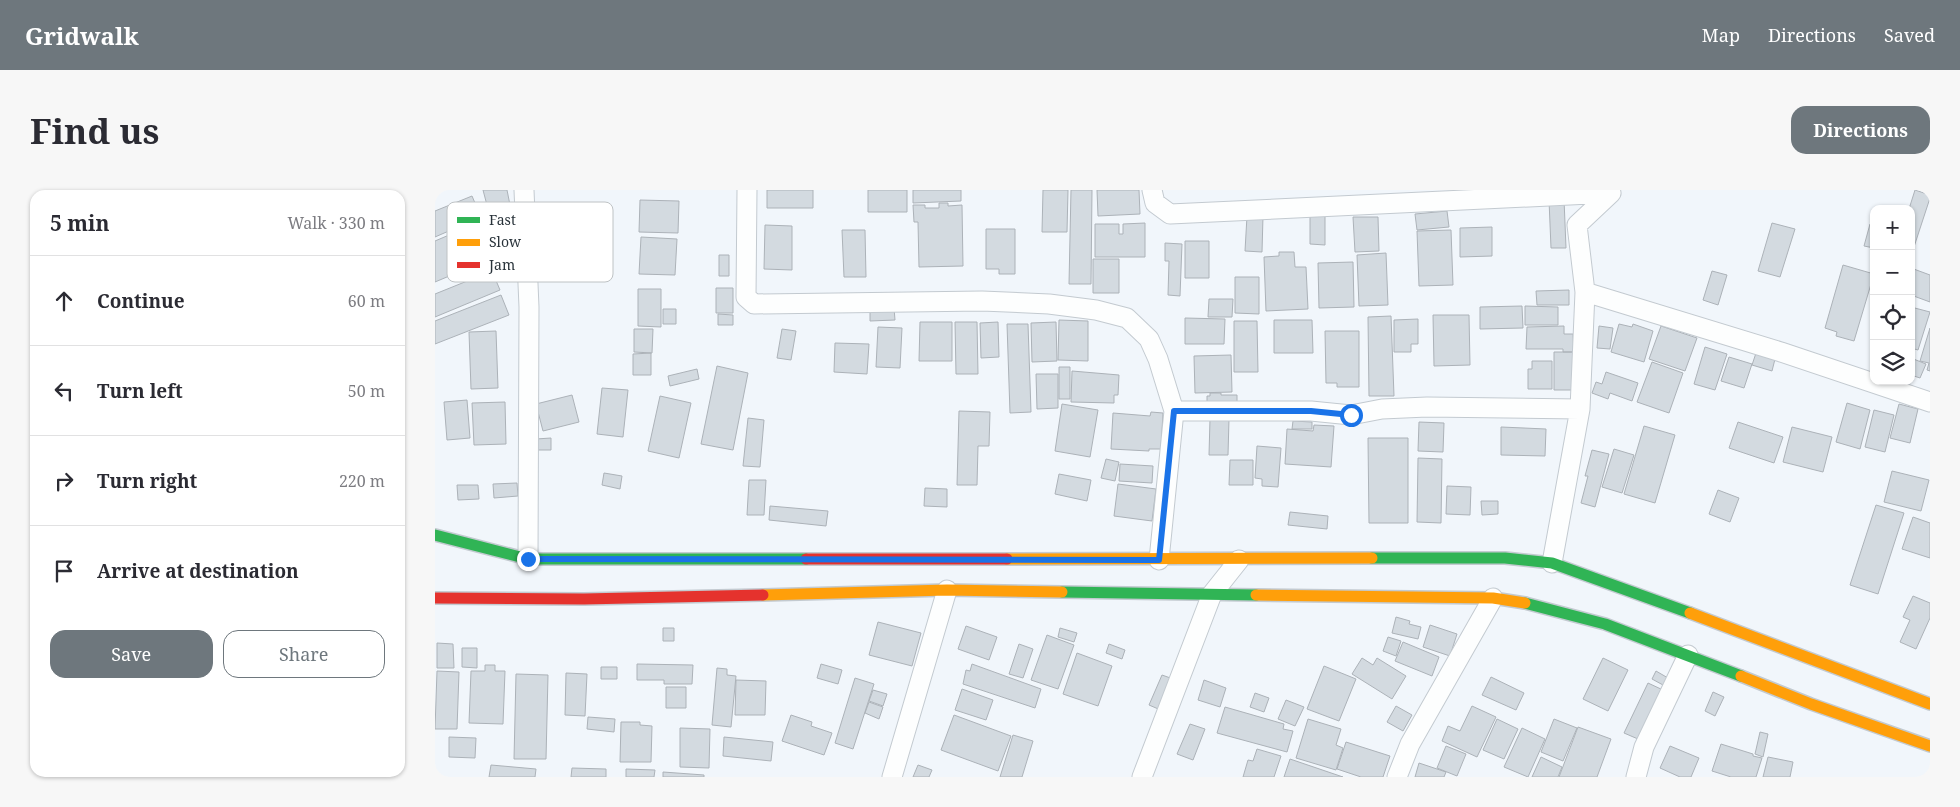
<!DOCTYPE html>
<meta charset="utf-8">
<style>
body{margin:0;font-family:"Noto Serif",serif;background:#f7f7f7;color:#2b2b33}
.controls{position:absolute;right:15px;top:15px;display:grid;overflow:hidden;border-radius:10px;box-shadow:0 1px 4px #0004}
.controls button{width:45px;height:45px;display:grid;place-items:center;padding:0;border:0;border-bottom:1px solid #e1e1e2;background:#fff;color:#2b2b33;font:25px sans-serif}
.stop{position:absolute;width:15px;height:15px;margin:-11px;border:4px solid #1a73e8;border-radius:50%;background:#fff}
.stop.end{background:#1a73e8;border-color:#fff;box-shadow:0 1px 5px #0008}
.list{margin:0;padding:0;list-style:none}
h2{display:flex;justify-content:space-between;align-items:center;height:65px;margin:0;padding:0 20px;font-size:21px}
h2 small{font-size:16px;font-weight:400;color:#7c7c81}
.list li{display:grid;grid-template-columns:32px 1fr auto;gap:15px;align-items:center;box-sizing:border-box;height:90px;padding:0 20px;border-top:1px solid #e1e1e2}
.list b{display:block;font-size:19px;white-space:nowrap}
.list em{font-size:16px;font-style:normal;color:#7c7c81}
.actions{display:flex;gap:10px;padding:15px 20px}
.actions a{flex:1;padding:11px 0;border:1px solid #6e777d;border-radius:15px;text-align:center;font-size:18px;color:#6e777d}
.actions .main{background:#6e777d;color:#fff}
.icon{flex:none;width:28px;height:28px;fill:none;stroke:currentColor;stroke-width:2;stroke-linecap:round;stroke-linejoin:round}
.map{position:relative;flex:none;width:1495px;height:587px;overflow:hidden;border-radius:15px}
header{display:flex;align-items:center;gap:30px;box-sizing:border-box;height:70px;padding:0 25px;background:#6e777d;color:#fff}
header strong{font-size:24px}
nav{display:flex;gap:28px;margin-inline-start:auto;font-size:18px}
.intro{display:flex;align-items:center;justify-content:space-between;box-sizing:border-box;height:120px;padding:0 30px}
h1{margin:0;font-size:35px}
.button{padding:12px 22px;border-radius:15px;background:#6e777d;color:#fff;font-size:18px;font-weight:700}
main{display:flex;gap:30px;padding:0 30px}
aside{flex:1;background:#fff;border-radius:15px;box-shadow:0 1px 4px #0004}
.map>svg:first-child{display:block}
</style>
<header>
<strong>Gridwalk</strong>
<nav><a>Map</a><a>Directions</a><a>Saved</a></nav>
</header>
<div class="intro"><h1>Find us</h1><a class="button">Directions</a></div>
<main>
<aside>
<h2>5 min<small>Walk · 330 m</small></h2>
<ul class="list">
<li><svg class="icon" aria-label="ahead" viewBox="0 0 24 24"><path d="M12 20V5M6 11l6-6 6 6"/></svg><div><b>Continue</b></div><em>60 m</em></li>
<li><svg class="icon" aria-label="left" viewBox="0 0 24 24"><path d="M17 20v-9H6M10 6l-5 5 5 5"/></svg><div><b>Turn left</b></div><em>50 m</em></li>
<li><svg class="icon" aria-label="right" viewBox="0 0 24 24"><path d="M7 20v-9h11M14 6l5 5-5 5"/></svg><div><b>Turn right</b></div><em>220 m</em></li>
<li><svg class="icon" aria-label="arrive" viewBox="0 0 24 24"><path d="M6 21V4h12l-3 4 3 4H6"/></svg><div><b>Arrive at destination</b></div></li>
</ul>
<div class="actions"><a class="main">Save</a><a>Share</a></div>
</aside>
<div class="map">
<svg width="1495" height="587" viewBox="0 0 1495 587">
<rect width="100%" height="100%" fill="#f1f6fb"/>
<path fill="#d3dae0" stroke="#acb2b8" d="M 48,0 L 72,0 L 75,15 L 53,19 Z
M 332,0 L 378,0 L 378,18 L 332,18 Z
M 433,0 L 472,0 L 472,22 L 433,22 Z
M 478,0 L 526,0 L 526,11 L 478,13 Z
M 608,0 L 633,0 L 632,42 L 607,42 Z
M 636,0 L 657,0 L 656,94 L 634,94 Z
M 662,0 L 704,0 L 705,24 L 663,26 Z
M 1480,0 L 1495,5 L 1495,8 L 1476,66 L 1476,19 L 1474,19 Z
M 37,6 L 46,27 L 0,47 L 0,21 Z
M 1129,9 L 1131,58 L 1116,58 L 1114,10 Z
M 205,10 L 244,11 L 243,43 L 204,42 Z
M 504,13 L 513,13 L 513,16 L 527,15 L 528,76 L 484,77 L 483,32 L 479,32 L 478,15 L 490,15 L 490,18 L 504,18 Z
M 1012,21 L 1014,37 L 982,40 L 980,24 Z
M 875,23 L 890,24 L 890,55 L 875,54 Z
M 812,26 L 828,26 L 827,62 L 810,61 Z
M 918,27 L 943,27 L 944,61 L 920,62 Z
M 47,31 L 62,66 L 0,92 L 0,51 Z
M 710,33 L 710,67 L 660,67 L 660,34 L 684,34 L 684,44 L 688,44 L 688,34 Z
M 1337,33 L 1360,39 L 1345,87 L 1323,81 Z
M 1435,34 L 1439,35 L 1439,58 L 1429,56 Z
M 330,35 L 357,36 L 357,80 L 329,79 Z
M 1057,37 L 1057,66 L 1025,67 L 1025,38 Z
M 551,39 L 580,39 L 580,84 L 564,84 L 564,79 L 551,79 Z
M 407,40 L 430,40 L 431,87 L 409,87 Z
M 1016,40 L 1018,95 L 984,96 L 982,41 Z
M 206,47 L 242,49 L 240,85 L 204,84 Z
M 750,51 L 774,51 L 774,88 L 750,88 Z
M 730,53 L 747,54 L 745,106 L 733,105 L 734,71 L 730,71 Z
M 844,62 L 859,62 L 860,77 L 871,77 L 873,119 L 831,121 L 829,67 L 844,66 Z
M 951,63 L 953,115 L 924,116 L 922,65 Z
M 284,65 L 294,65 L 294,86 L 284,86 Z
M 658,69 L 684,69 L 684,103 L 658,103 Z
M 918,72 L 919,117 L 884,118 L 883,73 Z
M 1408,75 L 1439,84 L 1419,151 L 1401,146 L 1402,142 L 1390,138 Z
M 1476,78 L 1495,85 L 1495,112 L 1476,105 Z
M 57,81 L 65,100 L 0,127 L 0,104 Z
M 1277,81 L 1292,85 L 1283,115 L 1268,110 Z
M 800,87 L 824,87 L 824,124 L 800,123 Z
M 281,98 L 298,98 L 298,123 L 281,123 Z
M 203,99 L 226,99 L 226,137 L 203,136 Z
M 1134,100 L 1134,115 L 1102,115 L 1101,101 Z
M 66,105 L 74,125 L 0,154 L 0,131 Z
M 774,109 L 798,109 L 797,127 L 773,127 Z
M 1087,116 L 1088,138 L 1045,139 L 1045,117 Z
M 1090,116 L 1123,117 L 1123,135 L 1090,135 Z
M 1476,117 L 1495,122 L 1483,160 L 1476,158 Z
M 459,118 L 460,130 L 435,131 L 435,119 Z
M 228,119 L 241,119 L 241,134 L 228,134 Z
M 283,124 L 298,125 L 298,135 L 283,135 Z
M 998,125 L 1034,125 L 1035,175 L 999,176 Z
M 956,126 L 959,206 L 934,206 L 933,127 Z
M 750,128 L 790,129 L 789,154 L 750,154 Z
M 983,129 L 983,154 L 976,154 L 976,162 L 959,162 L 959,130 Z
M 624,130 L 653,131 L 653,171 L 623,170 Z
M 839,130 L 877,130 L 878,163 L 839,163 Z
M 799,131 L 822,131 L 823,182 L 799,182 Z
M 485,132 L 517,132 L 517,171 L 484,171 Z
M 520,132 L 542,132 L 543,184 L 521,184 Z
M 563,132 L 564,167 L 546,168 L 545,133 Z
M 621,132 L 622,171 L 597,172 L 596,133 Z
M 572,134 L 593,134 L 596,222 L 575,223 Z
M 1184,134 L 1197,137 L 1198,134 L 1218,141 L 1209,172 L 1176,162 Z
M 1129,136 L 1129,144 L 1138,144 L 1139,162 L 1128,162 L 1128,159 L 1091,159 L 1092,137 Z
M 1164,136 L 1178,138 L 1175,159 L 1162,158 Z
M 1226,136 L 1262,148 L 1250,181 L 1214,169 Z
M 443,137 L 467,138 L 465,178 L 441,177 Z
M 1495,138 L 1495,181 L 1492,180 L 1494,173 L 1485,171 Z
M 199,139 L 218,139 L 217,163 L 199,162 Z
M 347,139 L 361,141 L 356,170 L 342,168 Z
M 61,141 L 63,198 L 36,199 L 34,142 Z
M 890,141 L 924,141 L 924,197 L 902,197 L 902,193 L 891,193 Z
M 400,153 L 434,154 L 432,184 L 399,182 Z
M 1270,157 L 1292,164 L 1280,200 L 1259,194 Z
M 1322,160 L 1341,165 L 1337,181 L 1317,175 Z
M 1119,162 L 1138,162 L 1138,200 L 1119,200 Z
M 216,163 L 216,185 L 198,185 L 198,164 Z
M 796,165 L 797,202 L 760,203 L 759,166 Z
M 1294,167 L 1317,174 L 1309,198 L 1286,191 Z
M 1476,168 L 1491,174 L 1485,188 L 1476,185 Z
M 1097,171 L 1117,171 L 1117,199 L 1093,199 L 1093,179 L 1097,179 Z
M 1217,172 L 1248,183 L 1234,223 L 1202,212 Z
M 282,176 L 313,183 L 298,260 L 266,254 Z
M 624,177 L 635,177 L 635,209 L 624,209 Z
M 262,179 L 264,189 L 235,196 L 233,186 Z
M 637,181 L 684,185 L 683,205 L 679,205 L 679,213 L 636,212 Z
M 1171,182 L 1203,193 L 1197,211 L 1175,203 L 1173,209 L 1157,203 L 1161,192 L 1167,194 Z
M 601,184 L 623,184 L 623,218 L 602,219 Z
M 167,198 L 193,200 L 188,247 L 162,244 Z
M 775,203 L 786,203 L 786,205 L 802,205 L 802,215 L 772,215 L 772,206 L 775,206 Z
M 137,205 L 144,232 L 108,241 L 101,214 Z
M 225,206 L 256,213 L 244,268 L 213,261 Z
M 32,210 L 35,248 L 12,250 L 9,212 Z
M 70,212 L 71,254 L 39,255 L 37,213 Z
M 1412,213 L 1435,220 L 1425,259 L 1401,252 Z
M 627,214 L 663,220 L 655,267 L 620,261 Z
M 1464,214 L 1483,219 L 1475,253 L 1455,248 Z
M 1439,220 L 1459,225 L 1450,262 L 1430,257 Z
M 524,221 L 555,222 L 554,256 L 543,256 L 542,295 L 522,295 Z
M 716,222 L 728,223 L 726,259 L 714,259 L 714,261 L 676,259 L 678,223 L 715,226 Z
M 313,228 L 329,230 L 325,277 L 308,276 Z
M 775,229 L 794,229 L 793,265 L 774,265 Z
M 858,231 L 877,232 L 877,239 L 857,239 Z
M 984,232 L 1009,233 L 1008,262 L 983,261 Z
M 1303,232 L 1348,247 L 1339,273 L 1294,258 Z
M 879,235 L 899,236 L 896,277 L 850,274 L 852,239 L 878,241 Z
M 1209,236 L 1240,245 L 1220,313 L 1189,304 Z
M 1066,237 L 1111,239 L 1110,266 L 1066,265 Z
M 1357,237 L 1397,247 L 1388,282 L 1348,272 Z
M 116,248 L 116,260 L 101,260 L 101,249 Z
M 933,248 L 973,248 L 973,333 L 934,333 Z
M 822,256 L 846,258 L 843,297 L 827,296 L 827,289 L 820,288 Z
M 1179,259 L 1199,265 L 1187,303 L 1167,297 Z
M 1157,260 L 1174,264 L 1160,317 L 1146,313 L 1153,286 L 1150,286 Z
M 983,268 L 1007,269 L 1006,333 L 982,332 Z
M 671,269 L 684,272 L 680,291 L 666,288 Z
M 795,270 L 818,270 L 818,295 L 794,295 Z
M 685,274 L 718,276 L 717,293 L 684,291 Z
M 1457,281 L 1494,290 L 1486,321 L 1449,312 Z
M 169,283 L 187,286 L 185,299 L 167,295 Z
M 624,284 L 656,290 L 652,311 L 620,304 Z
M 314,290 L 331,290 L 329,325 L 312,325 Z
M 82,293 L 83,306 L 59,308 L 58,294 Z
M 683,294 L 721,299 L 717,331 L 679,326 Z
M 22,295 L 43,295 L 44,309 L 23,310 Z
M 1012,296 L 1036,297 L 1035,325 L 1011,324 Z
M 490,298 L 512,299 L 512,317 L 489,316 Z
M 1283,300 L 1304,308 L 1295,332 L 1274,324 Z
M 1046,311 L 1063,311 L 1063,324 L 1047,325 Z
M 1441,315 L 1469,323 L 1443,404 L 1415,395 Z
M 335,316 L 393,321 L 391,336 L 334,330 Z
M 855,322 L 893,326 L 892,339 L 853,335 Z
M 1478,327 L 1495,333 L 1495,368 L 1467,359 Z
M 1478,406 L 1495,413 L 1495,428 L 1481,459 L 1465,452 L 1475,430 L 1468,427 Z
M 961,427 L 975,431 L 974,434 L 986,437 L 983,449 L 957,443 Z
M 443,432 L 486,443 L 477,476 L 434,465 Z
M 995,435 L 1022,444 L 1015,466 L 988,457 Z
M 531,436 L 562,447 L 554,470 L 523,459 Z
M 228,438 L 239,438 L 239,451 L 228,451 Z
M 625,438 L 642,443 L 639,452 L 623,447 Z
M 612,445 L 639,455 L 623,499 L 596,490 Z
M 953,447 L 966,451 L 961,466 L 948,461 Z
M 968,452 L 1004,467 L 997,486 L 960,471 Z
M 2,453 L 18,454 L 19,478 L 2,478 Z
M 584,454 L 598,459 L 588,488 L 574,484 Z
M 674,454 L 690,460 L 687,469 L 671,463 Z
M 27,458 L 42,458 L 42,478 L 27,477 Z
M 642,463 L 677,476 L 663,516 L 628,504 Z
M 927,468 L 938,475 L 942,468 L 971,486 L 957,509 L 917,484 Z
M 1168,468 L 1193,480 L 1173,521 L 1148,509 Z
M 202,474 L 258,475 L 257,494 L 229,494 L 229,490 L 202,490 Z
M 386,474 L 407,480 L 403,494 L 382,488 Z
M 537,474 L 606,499 L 600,518 L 528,494 L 531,480 L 535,481 Z
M 50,475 L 60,475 L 60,481 L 70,481 L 68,534 L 34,533 L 36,481 L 50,481 Z
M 889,476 L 921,489 L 904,531 L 872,519 Z
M 166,477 L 182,477 L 182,489 L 166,489 Z
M 282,478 L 292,479 L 292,485 L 301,486 L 296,537 L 277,535 Z
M 2,481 L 24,482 L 22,539 L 0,539 Z
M 1221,481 L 1233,488 L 1228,495 L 1217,489 Z
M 131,483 L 152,484 L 150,526 L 130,525 Z
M 81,484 L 113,485 L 111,569 L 79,569 Z
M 727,485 L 741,490 L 728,521 L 714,515 Z
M 1056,487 L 1089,503 L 1081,520 L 1047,505 Z
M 420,488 L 439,494 L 418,559 L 400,553 Z
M 301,490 L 331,491 L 330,525 L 300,525 Z
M 769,490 L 791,498 L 785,517 L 763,510 Z
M 1213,493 L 1228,500 L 1203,549 L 1189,543 Z
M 231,497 L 251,497 L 251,518 L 231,518 Z
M 527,499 L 558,510 L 551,530 L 520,520 Z
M 438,500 L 452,504 L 448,516 L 434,511 Z
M 1278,502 L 1289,507 L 1280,526 L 1270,521 Z
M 820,503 L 834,508 L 829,522 L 815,517 Z
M 851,510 L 869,517 L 860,536 L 843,529 Z
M 434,512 L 448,517 L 444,529 L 430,523 Z
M 961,516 L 977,525 L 968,541 L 952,532 Z
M 1037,516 L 1061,527 L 1042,567 L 1007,551 L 1013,536 L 1025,541 Z
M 790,517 L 849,534 L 848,539 L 858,541 L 852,562 L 782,543 Z
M 356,525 L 377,532 L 376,536 L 397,543 L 389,565 L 347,551 Z
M 519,525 L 576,546 L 563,581 L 506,560 Z
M 153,527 L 180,529 L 179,542 L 152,539 Z
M 873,529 L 906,539 L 901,555 L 908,558 L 901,580 L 861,568 Z
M 1062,529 L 1083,539 L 1069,569 L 1048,560 Z
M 1119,529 L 1142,538 L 1128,571 L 1106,562 Z
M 186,532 L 205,532 L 205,535 L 217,536 L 216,572 L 185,572 Z
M 755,534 L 770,539 L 758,570 L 742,564 Z
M 1143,537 L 1176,549 L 1162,587 L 1124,587 Z
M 245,538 L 275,539 L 274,578 L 245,577 Z
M 1087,538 L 1110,549 L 1093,587 L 1069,577 Z
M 1325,542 L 1333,544 L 1328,567 L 1320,564 Z
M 578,545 L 598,551 L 587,587 L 565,587 Z
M 14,547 L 41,548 L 40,568 L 14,567 Z
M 289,547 L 338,552 L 336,571 L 288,566 Z
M 911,552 L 955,566 L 948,587 L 926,587 L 902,579 Z
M 1286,554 L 1318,564 L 1318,566 L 1327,568 L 1321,587 L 1296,587 L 1277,581 Z
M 1011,556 L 1031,564 L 1022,586 L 1002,578 Z
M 1235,556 L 1264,568 L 1256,587 L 1245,587 L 1225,578 Z
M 822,559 L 846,566 L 839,587 L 808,587 L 813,570 L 818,571 Z
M 1106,567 L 1127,577 L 1123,587 L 1097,587 Z
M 1333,567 L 1358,572 L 1355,587 L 1328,587 Z
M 855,569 L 908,587 L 849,587 Z
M 984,573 L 1011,582 L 1009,587 L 980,587 Z
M 56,575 L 101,579 L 100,587 L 54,587 Z
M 483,575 L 497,580 L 494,587 L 478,587 Z
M 137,578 L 171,579 L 171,587 L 136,587 Z
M 191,579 L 220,580 L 219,587 L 191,587 Z
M 228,582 L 269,585 L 269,587 L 228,587 Z"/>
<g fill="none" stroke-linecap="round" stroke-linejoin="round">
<defs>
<path id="street" d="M 89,0 L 94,117 L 93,369
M 312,0 L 311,107 L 319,114 L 547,111 L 614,114 L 661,120 L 692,128 L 714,149 L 723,169 L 739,221 L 724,370
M 717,0 L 720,13 L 735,24 L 1176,3
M 1150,102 L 1346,162 L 1495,212
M 739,221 L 876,221 L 916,225 L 947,219 L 992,217 L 1145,219
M 1117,373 L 1145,219 L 1150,102 L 1142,35 L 1176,3 L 1175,0
M 457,587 L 512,400
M 707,587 L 777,404 L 804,370
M 962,587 L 975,554 L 1058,408
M 1201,587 L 1209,557 L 1253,465"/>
<path id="fast" d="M 0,345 L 93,369 L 371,369
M 937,368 L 1070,368 L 1117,373 L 1255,423
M 627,402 L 821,405
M 1090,413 L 1170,434 L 1306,486"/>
<path id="slow" d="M 572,369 L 937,368
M 328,405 L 512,400 L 627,402
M 821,405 L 1058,408 L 1090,413
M 1255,423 L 1495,514
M 1306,486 L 1376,514 L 1495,556"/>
<path id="jam" d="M 371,369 L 572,369
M 0,408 L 149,409 L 328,405"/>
</defs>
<use href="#street" stroke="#c3cad0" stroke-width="21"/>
<use href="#fast" stroke="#c3cad0" stroke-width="14"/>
<use href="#slow" stroke="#c3cad0" stroke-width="14"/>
<use href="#jam" stroke="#c3cad0" stroke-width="14"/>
<use href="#street" stroke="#fdfefe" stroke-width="19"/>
<use href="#fast" stroke="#30b455" stroke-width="11"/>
<use href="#slow" stroke="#ff9f0a" stroke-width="11"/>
<use href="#jam" stroke="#e5322d" stroke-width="11"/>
</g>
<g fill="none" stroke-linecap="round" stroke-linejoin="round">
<path stroke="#1a73e8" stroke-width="6" d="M 93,369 L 724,370 L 739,221 L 876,221 L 916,225"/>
</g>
<rect x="12" y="12" width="166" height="80" rx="8" fill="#fff" stroke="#bec2c4" stroke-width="1"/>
<rect x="22" y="27" width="23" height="6" fill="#30b455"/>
<rect x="22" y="49" width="23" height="7" fill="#ff9f0a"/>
<rect x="22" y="72" width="23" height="6" fill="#e5322d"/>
<g font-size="14" fill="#283239">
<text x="54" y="35">Fast</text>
<text x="54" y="57">Slow</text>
<text x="54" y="80">Jam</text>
</g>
</svg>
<div class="controls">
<button>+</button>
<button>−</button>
<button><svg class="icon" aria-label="locate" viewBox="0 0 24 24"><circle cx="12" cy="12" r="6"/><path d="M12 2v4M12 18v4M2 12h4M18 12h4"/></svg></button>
<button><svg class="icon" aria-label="layers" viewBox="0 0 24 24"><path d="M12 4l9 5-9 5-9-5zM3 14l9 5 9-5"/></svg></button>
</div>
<div class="stop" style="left:916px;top:225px"></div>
<div class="stop end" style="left:93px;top:369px"></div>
</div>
</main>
